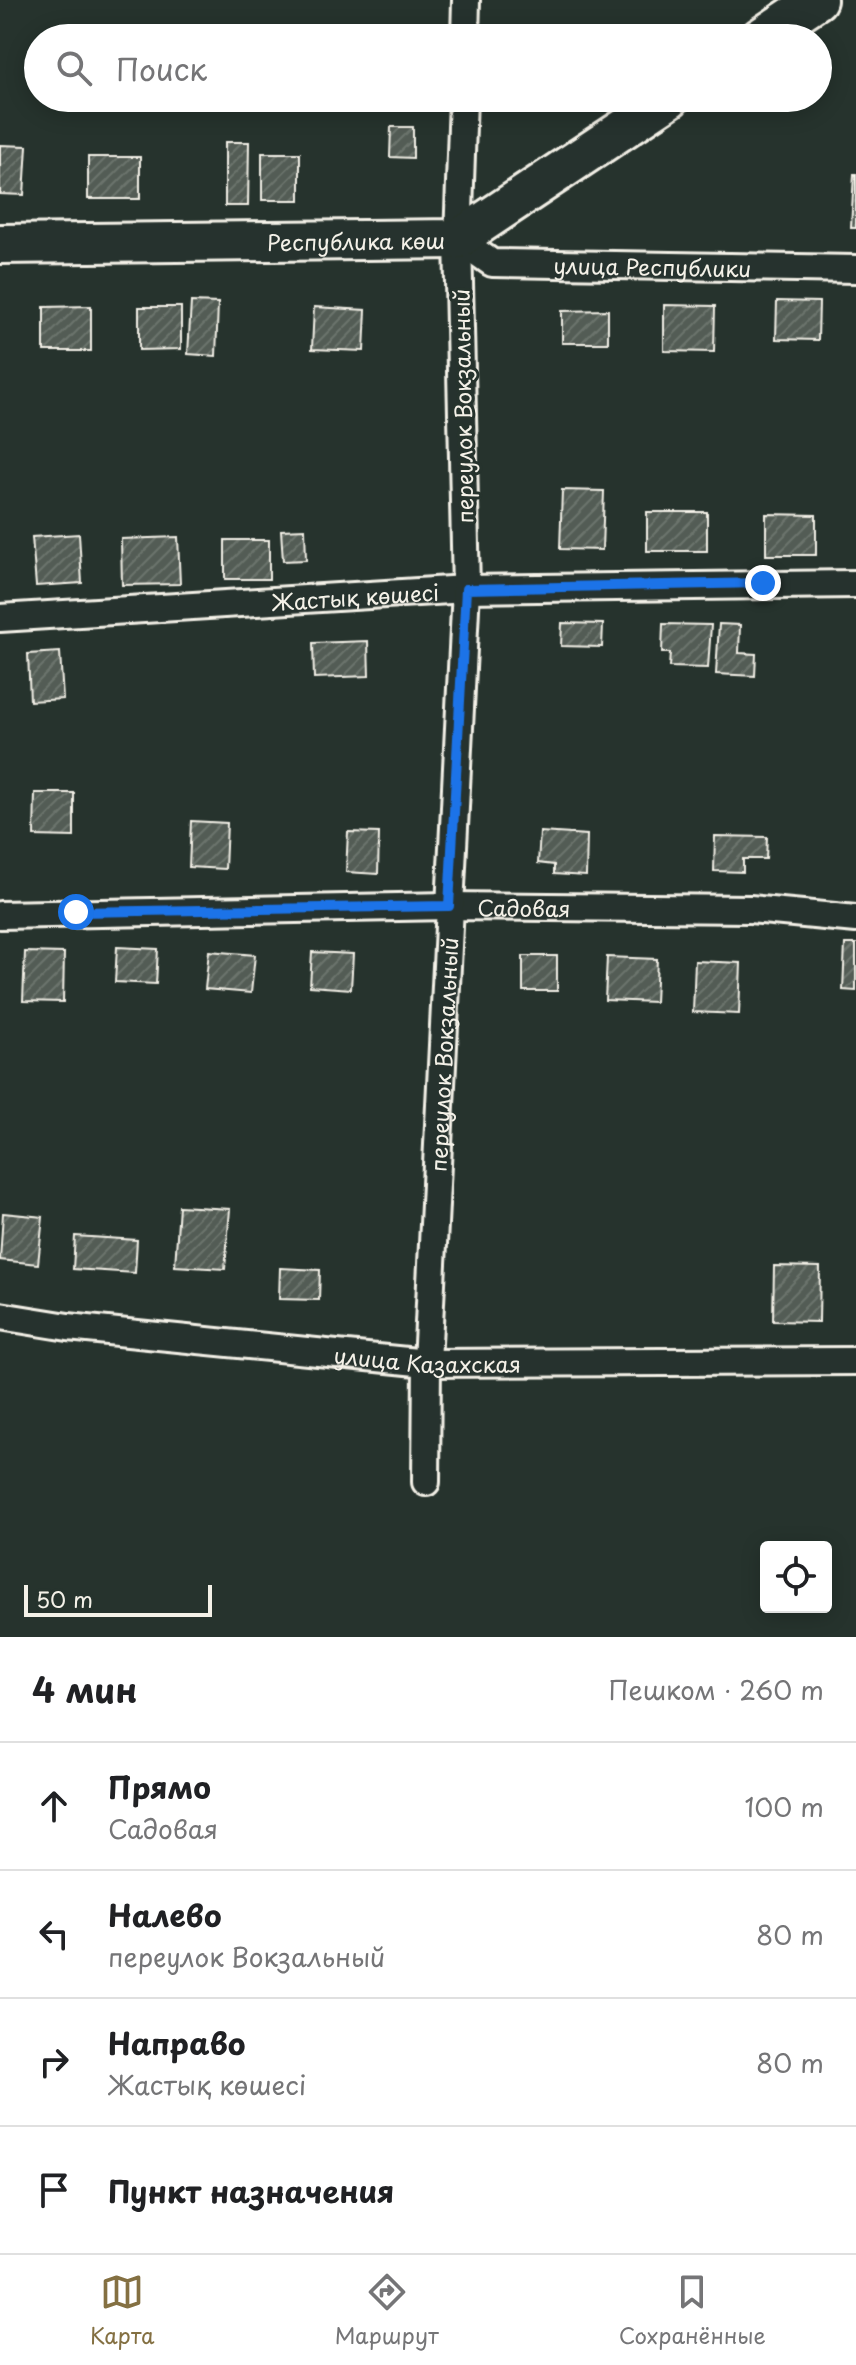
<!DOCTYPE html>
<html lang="ru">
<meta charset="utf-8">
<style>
body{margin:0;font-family:"Playpen Sans",sans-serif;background:#f2f2f2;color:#202124}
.controls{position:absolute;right:24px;bottom:24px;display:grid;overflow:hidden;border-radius:8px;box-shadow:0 4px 20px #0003}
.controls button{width:72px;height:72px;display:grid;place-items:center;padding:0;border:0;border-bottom:2px solid #e0e0e0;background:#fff;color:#202124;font:40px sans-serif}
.scale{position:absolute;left:24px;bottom:20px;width:188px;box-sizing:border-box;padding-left:8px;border:4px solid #f4f1e8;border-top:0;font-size:22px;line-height:28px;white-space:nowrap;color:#f4f1e8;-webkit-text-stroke:6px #26332d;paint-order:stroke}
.stop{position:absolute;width:24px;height:24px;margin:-18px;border:6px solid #1a73e8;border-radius:50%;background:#fff}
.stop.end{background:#1a73e8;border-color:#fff;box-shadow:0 2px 8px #0008}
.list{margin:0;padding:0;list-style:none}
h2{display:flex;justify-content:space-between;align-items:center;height:104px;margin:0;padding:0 32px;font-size:34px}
h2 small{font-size:26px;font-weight:400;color:#757577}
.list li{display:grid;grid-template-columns:52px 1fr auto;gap:24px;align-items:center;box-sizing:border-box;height:128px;padding:0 32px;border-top:2px solid #e0e0e0}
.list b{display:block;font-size:30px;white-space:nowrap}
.list p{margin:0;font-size:26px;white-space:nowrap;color:#757577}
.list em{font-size:26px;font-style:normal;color:#757577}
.icon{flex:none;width:44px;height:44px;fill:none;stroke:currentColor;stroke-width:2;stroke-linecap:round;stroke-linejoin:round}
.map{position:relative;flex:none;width:856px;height:1637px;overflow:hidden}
.search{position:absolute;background:#fff;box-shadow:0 4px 20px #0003;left:24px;right:24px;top:24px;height:88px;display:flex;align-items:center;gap:20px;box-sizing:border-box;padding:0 28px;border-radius:44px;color:#757577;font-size:30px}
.sheet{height:616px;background:#fff}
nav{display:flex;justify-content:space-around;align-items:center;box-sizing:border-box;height:112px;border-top:2px solid #e0e0e0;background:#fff;font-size:22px;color:#757577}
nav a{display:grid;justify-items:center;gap:4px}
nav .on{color:#847042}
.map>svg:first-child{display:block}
</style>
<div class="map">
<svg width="856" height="1637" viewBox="0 0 856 1637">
<defs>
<pattern id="building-hatch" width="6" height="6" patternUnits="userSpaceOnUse" patternTransform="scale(2)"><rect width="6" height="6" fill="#525c55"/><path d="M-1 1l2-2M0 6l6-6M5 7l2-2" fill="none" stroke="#6c746d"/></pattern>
</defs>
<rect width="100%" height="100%" fill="#26332d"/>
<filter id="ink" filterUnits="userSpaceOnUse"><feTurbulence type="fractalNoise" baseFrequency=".0125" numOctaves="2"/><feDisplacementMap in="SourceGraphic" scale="16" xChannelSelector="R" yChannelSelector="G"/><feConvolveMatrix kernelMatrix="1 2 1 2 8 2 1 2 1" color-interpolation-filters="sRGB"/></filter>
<g filter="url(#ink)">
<path fill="url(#building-hatch)" stroke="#f4f1e8" stroke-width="2" d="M 391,127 L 413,127 L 413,158 L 390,157 Z
M 225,142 L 249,142 L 248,206 L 225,206 Z
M 0,145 L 27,146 L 24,195 L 0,194 Z
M 262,153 L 300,153 L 300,200 L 262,200 Z
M 88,157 L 140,157 L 140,199 L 88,199 Z
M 854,174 L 856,174 L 856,228 L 851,228 Z
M 777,301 L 819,302 L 818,340 L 776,339 Z
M 191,302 L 218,303 L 216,356 L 188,354 Z
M 664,305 L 715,306 L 714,352 L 664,351 Z
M 91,306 L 91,351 L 44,351 L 44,307 Z
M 139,307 L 181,307 L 181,349 L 139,350 Z
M 314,307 L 366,310 L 364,351 L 312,349 Z
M 608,310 L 608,343 L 562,343 L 562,311 Z
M 562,490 L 604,491 L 602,550 L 560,549 Z
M 647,512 L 707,512 L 707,551 L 647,551 Z
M 766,514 L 816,515 L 816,555 L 766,555 Z
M 305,529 L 306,560 L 283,561 L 281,530 Z
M 79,534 L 82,583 L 36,586 L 32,537 Z
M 178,537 L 180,584 L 122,585 L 121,539 Z
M 225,540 L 269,540 L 269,579 L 225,579 Z
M 562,623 L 603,624 L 602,647 L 561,646 Z
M 663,624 L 711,625 L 708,668 L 669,667 L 670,653 L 662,653 Z
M 719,624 L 740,625 L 739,653 L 756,654 L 755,676 L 716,674 Z
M 368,641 L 369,676 L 314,678 L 313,643 Z
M 60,652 L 63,699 L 30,701 L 28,654 Z
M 35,793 L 74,793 L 74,837 L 34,836 Z
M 191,821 L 227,823 L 225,869 L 189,867 Z
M 348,832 L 379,833 L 378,874 L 346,872 Z
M 540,832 L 587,835 L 586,876 L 554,874 L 554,865 L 538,863 Z
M 715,836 L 767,837 L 766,859 L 743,859 L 743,872 L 714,871 Z
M 845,944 L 856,944 L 856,991 L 843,990 Z
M 117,947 L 158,949 L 156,984 L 115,982 Z
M 209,951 L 255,955 L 251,993 L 205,989 Z
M 25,952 L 64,953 L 63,1002 L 23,1001 Z
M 312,952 L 353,954 L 351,989 L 310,986 Z
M 523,956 L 557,956 L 557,991 L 523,991 Z
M 607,957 L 657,959 L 655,1002 L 605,1000 Z
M 695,961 L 741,963 L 739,1014 L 693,1012 Z
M 179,1206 L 230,1209 L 225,1269 L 175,1266 Z
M 3,1213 L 43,1217 L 38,1264 L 0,1260 Z
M 75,1236 L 137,1240 L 135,1273 L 73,1269 Z
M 774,1266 L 820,1267 L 819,1322 L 773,1321 Z
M 280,1268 L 320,1270 L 319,1300 L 279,1299 Z"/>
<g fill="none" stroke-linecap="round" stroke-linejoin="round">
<defs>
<g id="street">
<path d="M 465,38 L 466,0"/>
<path id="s1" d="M 458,239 L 492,263 L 856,269"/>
<path id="s2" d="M 0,618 L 466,589 L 856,584"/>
<path id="s3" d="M 0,915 L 449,906 L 750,909 L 856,919"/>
<path id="s4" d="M 0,1316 L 68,1327 L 427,1363 L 856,1361"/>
<path id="s5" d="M 426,1482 L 427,1363 L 466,589 L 458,239 L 463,98"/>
</g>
<g id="secondary">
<path d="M 760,38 L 817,0"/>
<path id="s6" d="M 0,244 L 458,239 L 670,98"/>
</g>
</defs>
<use href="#street" stroke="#f4f1e8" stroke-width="32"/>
<use href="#secondary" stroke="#f4f1e8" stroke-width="44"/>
<use href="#street" stroke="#26332d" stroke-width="26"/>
<use href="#secondary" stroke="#26332d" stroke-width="38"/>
</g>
</g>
<g fill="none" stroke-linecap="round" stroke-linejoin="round" filter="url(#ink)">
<path stroke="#1a73e8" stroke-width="10" d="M 76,912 L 449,906 L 466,589 L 763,583"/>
</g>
<g text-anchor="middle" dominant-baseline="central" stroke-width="6" stroke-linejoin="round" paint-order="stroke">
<g font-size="22" fill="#f4f1e8" stroke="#26332d">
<text stroke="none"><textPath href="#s6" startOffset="356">Республика көш</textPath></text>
<text stroke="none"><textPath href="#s1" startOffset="202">улица Республики</textPath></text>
<text transform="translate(462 406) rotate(-91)">переулок Вокзальный</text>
<text stroke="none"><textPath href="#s2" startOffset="356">Жастық көшесі</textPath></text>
<text stroke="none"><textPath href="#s3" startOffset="524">Садовая</textPath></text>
<text stroke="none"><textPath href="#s5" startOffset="428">переулок Вокзальный</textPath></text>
<text stroke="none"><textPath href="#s4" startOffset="430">улица Казахская</textPath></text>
</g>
</g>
</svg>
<div class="controls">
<button><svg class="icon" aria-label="locate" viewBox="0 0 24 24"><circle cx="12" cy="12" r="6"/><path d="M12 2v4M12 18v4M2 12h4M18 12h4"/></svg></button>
</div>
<div class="scale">50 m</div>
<div class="stop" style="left:76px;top:912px"></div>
<div class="stop end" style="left:763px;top:583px"></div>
<div class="search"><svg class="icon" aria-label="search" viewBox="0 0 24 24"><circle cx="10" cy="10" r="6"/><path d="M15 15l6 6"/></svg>Поиск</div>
</div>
<section class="sheet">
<h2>4 мин<small>Пешком · 260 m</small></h2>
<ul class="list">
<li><svg class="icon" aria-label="ahead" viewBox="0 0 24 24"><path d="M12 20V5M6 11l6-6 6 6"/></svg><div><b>Прямо</b><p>Садовая</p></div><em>100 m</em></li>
<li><svg class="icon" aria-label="left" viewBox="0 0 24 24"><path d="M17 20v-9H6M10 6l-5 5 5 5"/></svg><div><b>Налево</b><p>переулок Вокзальный</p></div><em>80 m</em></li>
<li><svg class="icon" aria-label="right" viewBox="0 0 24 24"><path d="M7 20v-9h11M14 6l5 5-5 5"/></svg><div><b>Направо</b><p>Жастық көшесі</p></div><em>80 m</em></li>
<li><svg class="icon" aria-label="arrive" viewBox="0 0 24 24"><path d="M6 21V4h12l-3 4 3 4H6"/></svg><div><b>Пункт назначения</b></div></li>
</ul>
</section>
<nav>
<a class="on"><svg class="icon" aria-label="map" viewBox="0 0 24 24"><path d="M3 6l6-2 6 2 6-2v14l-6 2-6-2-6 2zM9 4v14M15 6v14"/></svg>Карта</a>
<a><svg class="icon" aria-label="directions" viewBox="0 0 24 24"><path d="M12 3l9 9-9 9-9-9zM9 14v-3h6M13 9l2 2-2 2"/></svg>Маршрут</a>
<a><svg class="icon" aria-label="saved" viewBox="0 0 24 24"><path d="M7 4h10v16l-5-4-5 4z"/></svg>Сохранённые</a>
</nav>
